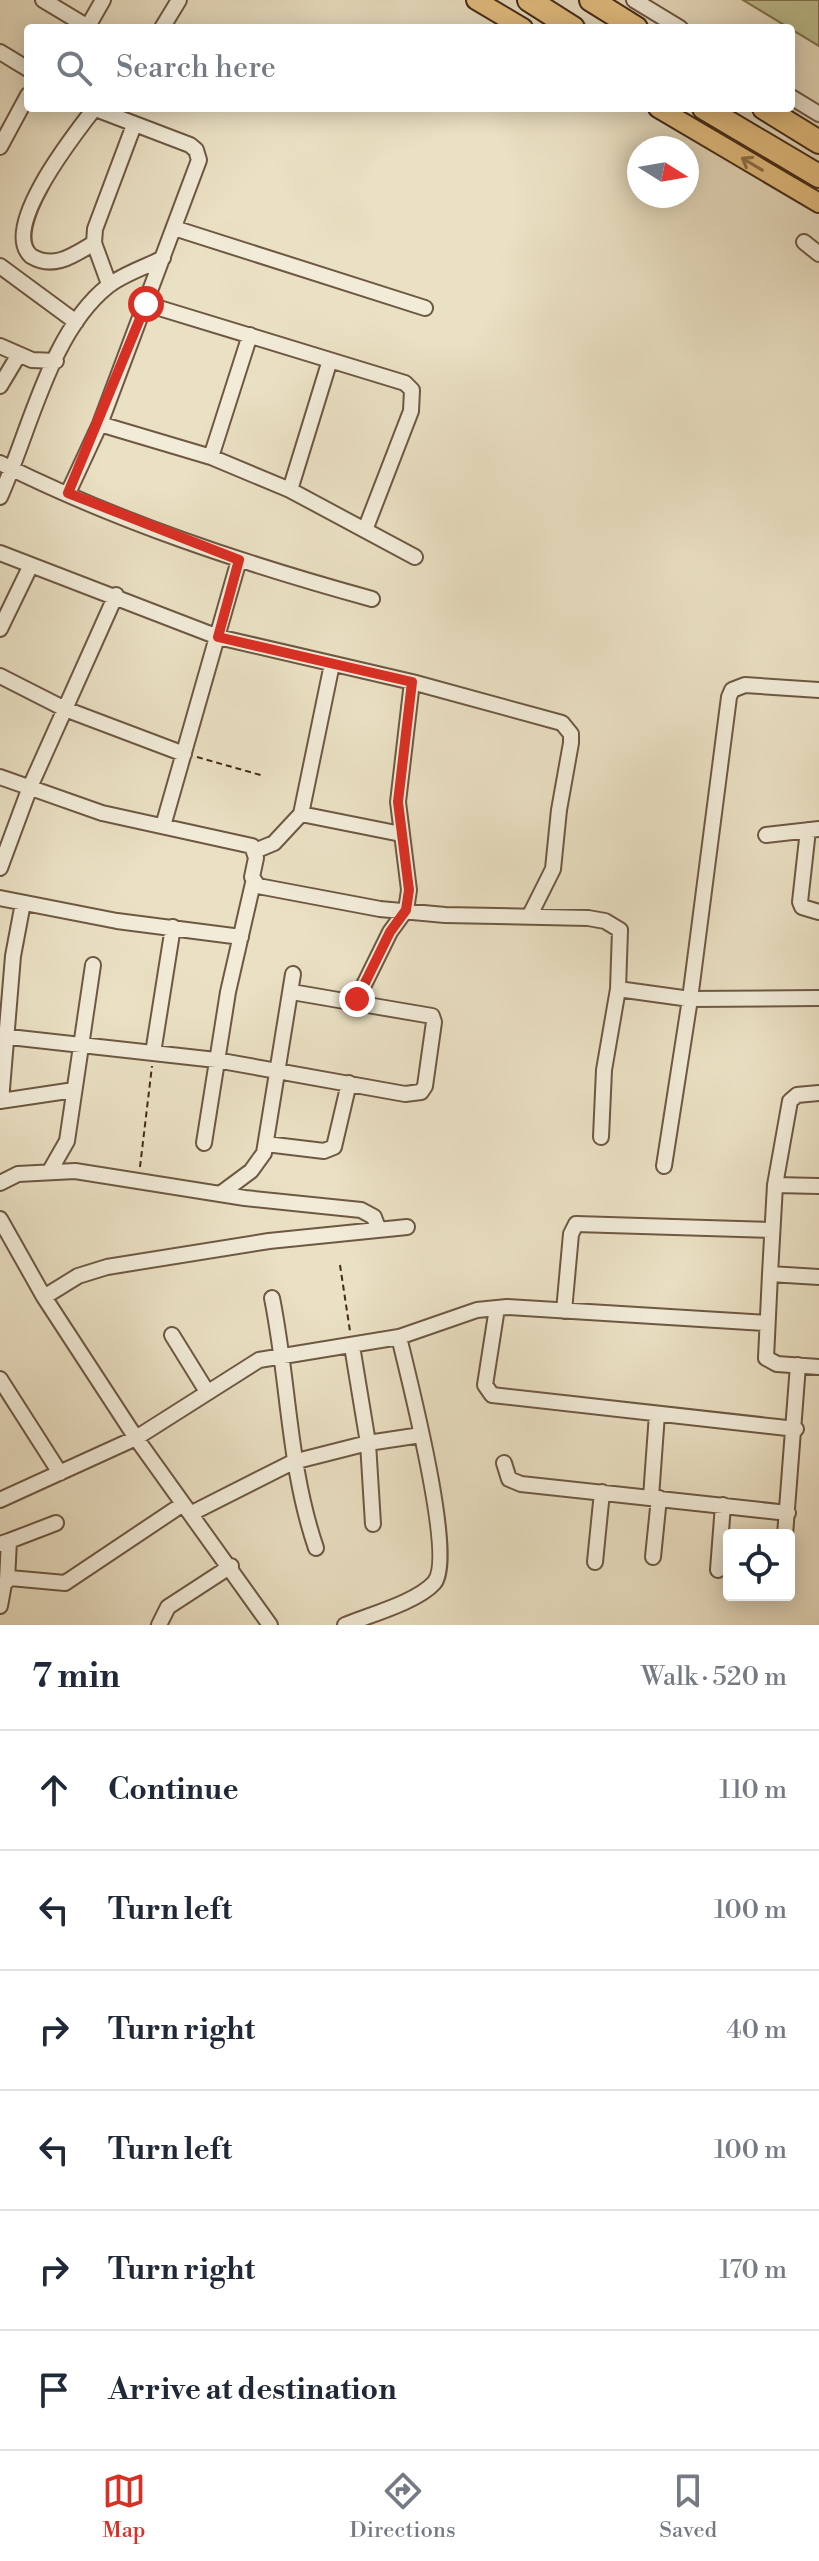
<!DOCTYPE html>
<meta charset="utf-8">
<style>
body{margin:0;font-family:"Libre Bodoni",serif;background:#f2f2f3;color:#1f2937}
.controls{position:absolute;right:24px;bottom:24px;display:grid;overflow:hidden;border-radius:8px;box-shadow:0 4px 20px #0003}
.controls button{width:72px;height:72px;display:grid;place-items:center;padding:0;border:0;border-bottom:2px solid #e0e1e3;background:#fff;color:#1f2937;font:40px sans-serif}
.compass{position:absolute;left:627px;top:136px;width:72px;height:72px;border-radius:50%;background:#fff;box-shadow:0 4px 20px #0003;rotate:101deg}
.stop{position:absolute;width:24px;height:24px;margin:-18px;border:6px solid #d93025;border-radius:50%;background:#fff}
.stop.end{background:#d93025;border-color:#fff;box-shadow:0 2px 8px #0008}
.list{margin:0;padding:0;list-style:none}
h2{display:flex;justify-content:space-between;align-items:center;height:104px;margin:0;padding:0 32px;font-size:34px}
h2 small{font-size:26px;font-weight:400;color:#747a83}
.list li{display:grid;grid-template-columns:52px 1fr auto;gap:24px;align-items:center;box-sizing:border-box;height:120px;padding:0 32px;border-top:2px solid #e0e1e3}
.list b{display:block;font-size:30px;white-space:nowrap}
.list em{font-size:26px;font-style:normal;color:#747a83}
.icon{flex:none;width:44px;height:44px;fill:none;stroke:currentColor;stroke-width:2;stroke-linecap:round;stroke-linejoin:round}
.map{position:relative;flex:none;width:819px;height:1625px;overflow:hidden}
.search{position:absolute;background:#fff;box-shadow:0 4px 20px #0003;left:24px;right:24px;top:24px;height:88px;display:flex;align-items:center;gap:20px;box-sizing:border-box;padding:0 28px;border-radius:8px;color:#747a83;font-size:30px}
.sheet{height:824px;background:#fff}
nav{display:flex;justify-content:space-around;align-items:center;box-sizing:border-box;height:112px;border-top:2px solid #e0e1e3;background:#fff;font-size:22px;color:#747a83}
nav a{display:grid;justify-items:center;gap:4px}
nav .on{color:#d93025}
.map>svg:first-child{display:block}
</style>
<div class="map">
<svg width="819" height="1625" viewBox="0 0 819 1625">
<rect width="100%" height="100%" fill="#eae0c3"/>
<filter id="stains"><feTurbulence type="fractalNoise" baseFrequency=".0025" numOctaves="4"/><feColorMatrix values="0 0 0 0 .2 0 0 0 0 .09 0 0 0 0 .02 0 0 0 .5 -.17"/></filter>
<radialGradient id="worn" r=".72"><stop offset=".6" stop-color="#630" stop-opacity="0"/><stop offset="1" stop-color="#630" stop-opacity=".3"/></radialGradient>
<path fill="#bec08f" stroke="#827553" stroke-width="2" d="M 743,0 L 819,0 L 819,46 Z"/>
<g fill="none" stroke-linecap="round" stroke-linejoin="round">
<defs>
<path id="minor" d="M 43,0 L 88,27
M 634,0 L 680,28
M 87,28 L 103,0
M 162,28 L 179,0
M 0,52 L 28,69
M 791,97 L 819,114
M 94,109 C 74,135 0,228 31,256 C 54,270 74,255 94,243
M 0,147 L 28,95
M 174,228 L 425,308
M 804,242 L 819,254
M 0,266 L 76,322
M 109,284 L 94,243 L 95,229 L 134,125
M 146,304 L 405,383 L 412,390 L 411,411 L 365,530
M 0,346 L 32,360 L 56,361
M 0,386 L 18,356
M 100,424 L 211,457 L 290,490 L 415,557
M 211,457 L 250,335
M 0,463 C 118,522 245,564 372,599
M 290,490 L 330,360
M 68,493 L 100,424 L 199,160 L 196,150 L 190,145 L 93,108
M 0,497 C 30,431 50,332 108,286 C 123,274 146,267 163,258
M 0,553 L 218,637 L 412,682 L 562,723 L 571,734 L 571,743 L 559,810 L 553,869 L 530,915
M 0,629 L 31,565
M 0,676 L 65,709 L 184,754
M 0,777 L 102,813 L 252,846 L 256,858 L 252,877 L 258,886 L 380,909 L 445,915 L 588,918 L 605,921 L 620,930 L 618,989
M 301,814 L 401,834
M 163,826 L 239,560
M 808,830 L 800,902 L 802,907 L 819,912
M 766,835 L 819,829
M 255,851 L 274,843 L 301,814 L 332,664
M 0,868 L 30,787 L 116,595
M 0,898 L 117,921 L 241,937
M 292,992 L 350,1002 L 357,999 L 390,932 L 406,910 L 409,890 L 398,802 L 412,682
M 0,1036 L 216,1060 L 405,1094 L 421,1092 L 425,1086 L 434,1022 L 432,1016 L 350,1002
M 153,1053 L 173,927
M 819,1093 L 797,1095 L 790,1101 L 775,1185 L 770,1274 L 819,1277
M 0,1101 L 74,1090
M 1,1101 L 13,956 L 23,903
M 601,1137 L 604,1070 L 618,989 L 690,999 L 819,998
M 204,1143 L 228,992 L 253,883
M 266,1144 L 324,1151 L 334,1147 L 349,1083
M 664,1166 L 690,999 L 729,697 L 732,690 L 745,685 L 819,690
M 51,1169 L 67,1141 L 93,965
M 0,1183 L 18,1174 L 75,1171 L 245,1198 L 361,1210 L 374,1217 L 378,1228
M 775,1185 L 819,1186
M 220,1194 L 251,1171 L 264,1153 L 293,974
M 0,1219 L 44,1297 L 136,1438 L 270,1625
M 770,1274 L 766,1358 L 777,1364 L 819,1367
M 44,1297 L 78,1276 L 107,1267 L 269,1241 L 407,1227
M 272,1298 C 289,1382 288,1466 316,1548
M 497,1308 L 485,1385 L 492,1395 L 796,1429
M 564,1311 L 571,1234 L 576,1224 L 771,1230
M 172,1335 L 206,1390
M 352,1346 L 368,1443 L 373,1524
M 0,1379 L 60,1473
M 504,1463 L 509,1479 L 521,1484 L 788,1513
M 651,1497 L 657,1414
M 0,1500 L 136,1438 L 259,1360 L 399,1337 L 477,1310 L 507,1307 L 766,1323
M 192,1513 L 293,1462 L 368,1443 L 421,1435
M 785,1535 L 798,1365
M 9,1541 L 56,1523
M 0,1544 L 9,1541 L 7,1580
M 653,1557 L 659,1498
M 595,1562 L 602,1492
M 718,1570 L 723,1505
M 0,1606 L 4,1584 L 10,1578 L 65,1583 L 183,1504
M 159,1625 L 168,1607 L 231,1566
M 345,1625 C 369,1615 417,1602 434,1583 C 456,1559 408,1375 399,1337"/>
<path id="major" d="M 476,0 L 523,28
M 658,108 L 819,203"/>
<path id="highway" d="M 529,0 L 573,28
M 591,0 L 636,28
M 704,108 L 819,176
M 764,108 L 819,142"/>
</defs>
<use href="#minor" stroke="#6e5842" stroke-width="18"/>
<use href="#major" stroke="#452a17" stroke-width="22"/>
<use href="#highway" stroke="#452a17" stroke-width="26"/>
<path stroke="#452a17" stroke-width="2" stroke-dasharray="6 4" stroke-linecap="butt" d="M 197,757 L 264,776
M 140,1167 L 152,1066
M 340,1265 L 350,1331"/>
<use href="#minor" stroke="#f1ebd8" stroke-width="14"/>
<use href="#major" stroke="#e5c082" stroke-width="18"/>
<use href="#highway" stroke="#e5c082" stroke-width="22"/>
</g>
<defs><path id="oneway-shaft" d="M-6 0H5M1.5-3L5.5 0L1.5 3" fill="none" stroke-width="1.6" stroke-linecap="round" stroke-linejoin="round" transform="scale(2)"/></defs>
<use stroke="#8d6e47" href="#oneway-shaft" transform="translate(752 164) rotate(-149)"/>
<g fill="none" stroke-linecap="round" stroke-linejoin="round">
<path stroke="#d93025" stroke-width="10" d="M 146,304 L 68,493 L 239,560 L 218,637 L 412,682 L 398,802 L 409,890 L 406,910 L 390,932 L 357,999"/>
</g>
<rect width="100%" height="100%" filter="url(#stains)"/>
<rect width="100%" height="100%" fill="url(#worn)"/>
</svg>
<div class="controls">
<button><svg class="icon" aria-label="locate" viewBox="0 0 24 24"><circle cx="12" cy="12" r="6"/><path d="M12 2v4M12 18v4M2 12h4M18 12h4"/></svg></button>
</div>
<svg class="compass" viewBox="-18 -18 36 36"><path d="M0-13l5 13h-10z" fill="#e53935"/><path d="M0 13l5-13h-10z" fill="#747a83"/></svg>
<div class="stop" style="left:146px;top:304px"></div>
<div class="stop end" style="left:357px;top:999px"></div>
<div class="search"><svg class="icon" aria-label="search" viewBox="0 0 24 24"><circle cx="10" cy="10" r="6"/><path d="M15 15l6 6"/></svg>Search here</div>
</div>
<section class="sheet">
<h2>7 min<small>Walk · 520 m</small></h2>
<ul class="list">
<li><svg class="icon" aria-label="ahead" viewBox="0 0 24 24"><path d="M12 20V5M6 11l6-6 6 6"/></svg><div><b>Continue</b></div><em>110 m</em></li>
<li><svg class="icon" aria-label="left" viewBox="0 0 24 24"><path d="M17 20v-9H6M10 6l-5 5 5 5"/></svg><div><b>Turn left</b></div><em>100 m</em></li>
<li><svg class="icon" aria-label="right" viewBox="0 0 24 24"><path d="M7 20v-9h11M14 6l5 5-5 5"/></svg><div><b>Turn right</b></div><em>40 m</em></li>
<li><svg class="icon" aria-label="left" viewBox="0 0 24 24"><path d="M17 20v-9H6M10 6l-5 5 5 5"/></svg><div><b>Turn left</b></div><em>100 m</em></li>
<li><svg class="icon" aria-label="right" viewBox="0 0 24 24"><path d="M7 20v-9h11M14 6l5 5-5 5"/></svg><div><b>Turn right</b></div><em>170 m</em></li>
<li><svg class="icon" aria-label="arrive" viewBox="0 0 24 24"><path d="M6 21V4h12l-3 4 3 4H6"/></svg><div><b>Arrive at destination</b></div></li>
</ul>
</section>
<nav>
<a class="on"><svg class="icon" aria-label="map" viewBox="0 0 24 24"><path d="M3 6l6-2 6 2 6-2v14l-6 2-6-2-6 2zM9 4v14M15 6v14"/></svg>Map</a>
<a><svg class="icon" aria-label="directions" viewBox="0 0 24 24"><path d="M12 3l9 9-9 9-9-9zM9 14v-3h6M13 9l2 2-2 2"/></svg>Directions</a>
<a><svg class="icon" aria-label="saved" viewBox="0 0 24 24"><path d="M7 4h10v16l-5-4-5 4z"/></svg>Saved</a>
</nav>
